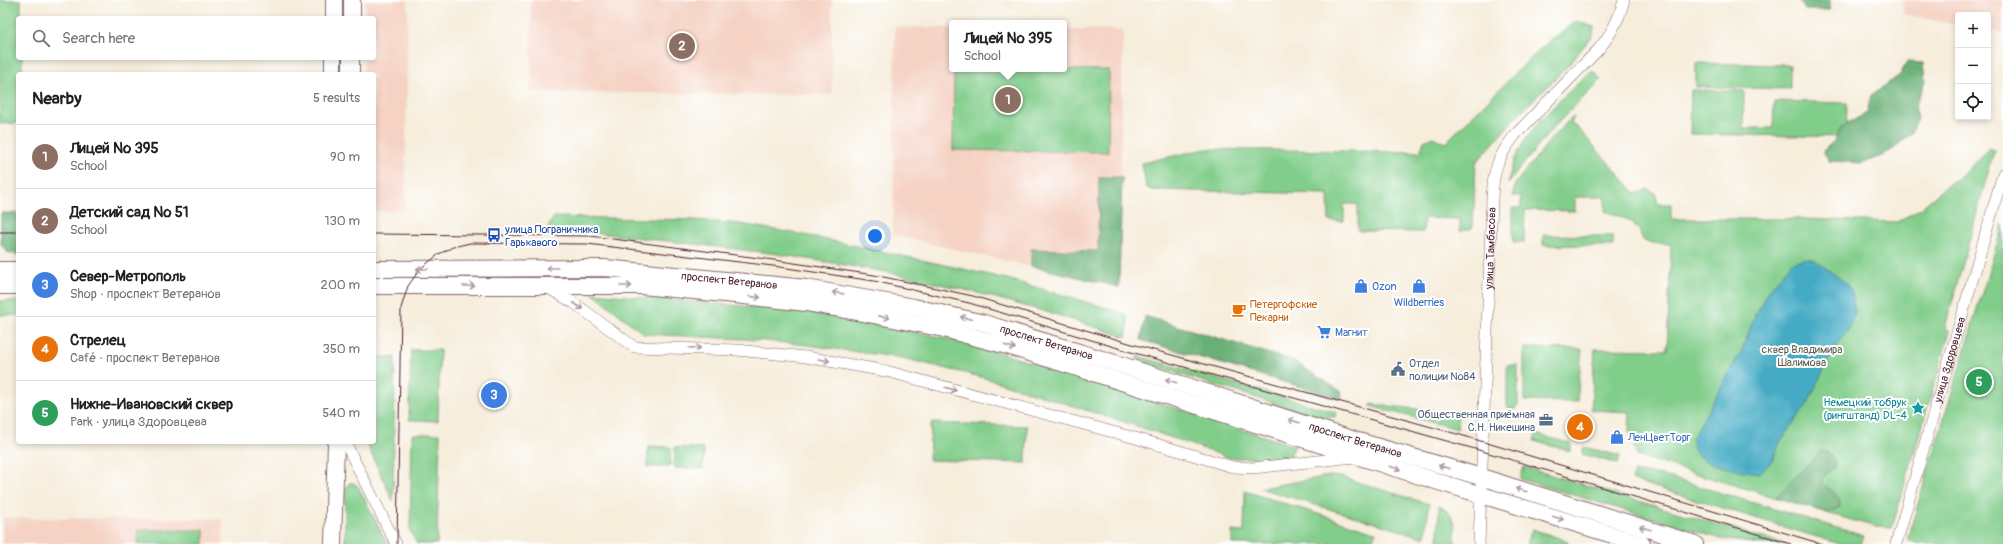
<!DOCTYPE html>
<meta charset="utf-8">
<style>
body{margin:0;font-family:Pangolin,sans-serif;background:#f2f2f2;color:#202124}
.controls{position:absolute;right:12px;top:12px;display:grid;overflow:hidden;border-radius:4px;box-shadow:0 2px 6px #0003}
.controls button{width:36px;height:36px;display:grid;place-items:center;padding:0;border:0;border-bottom:1px solid #e0e0e0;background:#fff;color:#202124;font:20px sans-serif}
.you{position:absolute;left:875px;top:236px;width:14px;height:14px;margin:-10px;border:3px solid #fff;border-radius:50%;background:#1a73e8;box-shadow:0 0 0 6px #1a73e833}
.badge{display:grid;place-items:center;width:26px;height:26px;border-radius:50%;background:#7c3aed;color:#fff;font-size:13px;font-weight:700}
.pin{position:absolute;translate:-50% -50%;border:2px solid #fff;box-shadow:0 1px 4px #0006}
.popup{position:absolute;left:949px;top:20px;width:118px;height:52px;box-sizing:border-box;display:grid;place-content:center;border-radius:4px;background:#fff;filter:drop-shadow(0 1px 3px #0005);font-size:13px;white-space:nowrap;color:#757577}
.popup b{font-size:15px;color:#202124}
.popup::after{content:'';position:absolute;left:50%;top:100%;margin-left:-8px;border:8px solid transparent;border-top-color:#fff}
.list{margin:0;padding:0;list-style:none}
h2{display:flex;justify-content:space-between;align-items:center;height:52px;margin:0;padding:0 16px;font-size:17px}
h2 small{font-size:13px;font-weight:400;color:#757577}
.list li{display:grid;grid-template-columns:26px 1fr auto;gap:12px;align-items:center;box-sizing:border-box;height:64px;padding:0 16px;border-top:1px solid #e0e0e0}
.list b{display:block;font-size:15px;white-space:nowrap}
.list p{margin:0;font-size:13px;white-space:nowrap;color:#757577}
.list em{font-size:13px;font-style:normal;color:#757577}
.icon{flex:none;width:22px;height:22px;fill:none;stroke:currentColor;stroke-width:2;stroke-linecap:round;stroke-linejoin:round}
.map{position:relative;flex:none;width:2003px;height:544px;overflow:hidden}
.search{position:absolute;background:#fff;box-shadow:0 2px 6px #0003;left:16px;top:16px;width:360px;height:44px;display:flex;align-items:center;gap:10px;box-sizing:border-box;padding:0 14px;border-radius:4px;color:#757577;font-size:15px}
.panel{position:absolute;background:#fff;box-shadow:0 2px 6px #0003;left:16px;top:72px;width:360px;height:372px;border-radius:4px}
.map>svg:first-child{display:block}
</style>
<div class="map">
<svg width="2003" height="544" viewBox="0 0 2003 544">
<rect width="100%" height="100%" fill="#fff"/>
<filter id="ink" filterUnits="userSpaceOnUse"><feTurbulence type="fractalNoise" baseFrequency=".025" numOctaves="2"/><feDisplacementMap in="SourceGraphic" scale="8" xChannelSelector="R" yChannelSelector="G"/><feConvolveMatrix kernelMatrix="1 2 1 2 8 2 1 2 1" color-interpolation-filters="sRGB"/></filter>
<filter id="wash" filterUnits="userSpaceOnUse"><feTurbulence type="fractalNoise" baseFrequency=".012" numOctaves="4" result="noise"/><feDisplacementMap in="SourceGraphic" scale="16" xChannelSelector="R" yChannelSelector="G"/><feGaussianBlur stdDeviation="0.9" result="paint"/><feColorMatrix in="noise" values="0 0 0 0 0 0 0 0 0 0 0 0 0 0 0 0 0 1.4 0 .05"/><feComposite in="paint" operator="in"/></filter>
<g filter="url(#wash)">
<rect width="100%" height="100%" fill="#f6eddb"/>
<path fill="#f5d2c3" d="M 365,0 L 408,0 L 405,211 L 374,211 L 374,74 L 364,74 L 364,58 L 374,58 L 374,18 L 365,18 Z
M 531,0 L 832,0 L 832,95 L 531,92 Z
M 1903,0 L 2003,0 L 2003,33 L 1988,31 L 1988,15 L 1958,15 L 1958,25 L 1903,14 Z
M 895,27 L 952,28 L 952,69 L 1064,69 L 1064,29 L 1123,30 L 1119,287 L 893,235 Z
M 3,518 L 223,519 L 223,544 L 3,544 Z"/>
<path fill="#81cd8a" stroke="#66765a" d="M 0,0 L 21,0 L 21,18 L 18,18 L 18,58 L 22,58 L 22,74 L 18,74 L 18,123 L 0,124 Z
M 1576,21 L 1594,27 L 1593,35 L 1566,68 L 1517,116 L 1476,163 L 1473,227 L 1469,230 L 1460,231 L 1460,219 L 1424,218 L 1423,232 L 1358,231 L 1358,204 L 1344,204 L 1344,221 L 1329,221 L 1328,194 L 1151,190 L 1146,187 L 1142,163 L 1205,149 L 1420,152 L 1424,141 L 1433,137 L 1445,143 L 1539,50 Z
M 1696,63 L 1790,65 L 1790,89 L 1696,87 Z
M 954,69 L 1109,70 L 1108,152 L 953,150 Z
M 1591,71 L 1593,71 L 1601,80 L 1553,128 L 1508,183 C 1514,137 1559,102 1591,71 Z
M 1691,90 L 1744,91 L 1743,128 L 1773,128 L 1774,101 L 1847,103 L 1846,137 L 1690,134 Z
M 1574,115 L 1571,124 L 1578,128 L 1636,194 L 1648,189 L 1655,193 L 1658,204 L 1671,204 L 1671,219 L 1803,219 L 1897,222 L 1921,208 L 1950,183 L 1957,180 L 1990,148 L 1994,151 L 1945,328 L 1950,331 L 1892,528 L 1876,527 L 1827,513 L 1637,456 L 1629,430 L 1630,412 L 1591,410 L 1595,349 L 1667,350 L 1671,244 L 1649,243 L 1643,240 L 1639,230 L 1631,221 L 1605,211 L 1605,197 L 1575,197 L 1575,211 L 1525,210 L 1524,242 L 1513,242 L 1513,208 L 1521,208 L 1521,196 L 1513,196 L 1515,184 L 1554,135 Z
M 554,217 L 694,220 L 740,224 L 805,235 L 963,269 L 1007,279 L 1117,311 L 1127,316 L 1128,326 L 1126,337 L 1054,314 L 974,292 L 887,272 L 777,254 L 667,241 L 590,232 L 545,232 Z
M 2003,224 L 2003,544 L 1920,544 L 1907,540 Z
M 1543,235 L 1613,236 L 1613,246 L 1543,245 Z
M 592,293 L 810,312 L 966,342 L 1295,446 L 1289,458 L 1230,458 L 1149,430 L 985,378 L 902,358 L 807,345 L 743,339 L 644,334 Z
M 0,301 L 18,301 L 18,315 L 0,315 Z
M 1524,348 L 1582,349 L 1577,402 L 1524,401 Z
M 411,350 L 440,350 L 438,421 L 409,420 Z
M 1137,356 L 1336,412 L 1335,417 L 1316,416 L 1143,363 L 1137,359 Z
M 374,357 L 395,357 L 393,501 L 366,442 L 374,442 Z
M 1507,365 L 1518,365 L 1518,405 L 1515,409 L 1509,409 L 1507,406 Z
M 1372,404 L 1459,414 L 1457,429 L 1370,406 Z
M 931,423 L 1027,426 L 1026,463 L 929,460 Z
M 412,434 L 440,434 L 437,544 L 417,544 L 410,531 Z
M 1536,434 L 1572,444 L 1570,451 L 1534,441 Z
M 648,446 L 671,447 L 670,467 L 647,467 Z
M 675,447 L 704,449 L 703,469 L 674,468 Z
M 1584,447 L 1620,456 L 1618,464 L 1582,454 Z
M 1524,467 L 1784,544 L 1760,544 L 1721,539 L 1520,479 Z
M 1634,472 L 1661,475 L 1864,536 L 1861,544 L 1840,544 L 1631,480 Z
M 1329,476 L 1341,477 L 1429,504 L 1425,538 L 1260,488 Z
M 349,483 L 353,483 L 358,486 L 387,544 L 345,544 L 345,491 Z
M 1245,491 L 1375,532 L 1376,532 L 1371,544 L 1232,544 L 1232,531 L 1244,532 Z
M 1439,506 C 1458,516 1455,524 1455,543 L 1438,540 Z
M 1532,529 L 1568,541 L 1567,544 L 1527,544 Z
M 138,530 L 204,530 L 204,544 L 138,544 Z"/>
<path fill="#68b076" stroke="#596850" d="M 1799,0 L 1830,0 L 1830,10 L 1805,10 Z
M 1907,62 L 1923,63 L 1925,82 L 1915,106 L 1918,119 L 1911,133 L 1895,148 L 1882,156 L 1862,163 L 1829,161 L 1823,151 L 1834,141 L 1841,127 L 1867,113 L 1871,95 L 1900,75 Z
M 1099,177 L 1122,177 L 1119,287 L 1031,266 L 1031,249 L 1098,251 Z
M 1,213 L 18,213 L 18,255 L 7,252 L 1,244 Z
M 1145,316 L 1294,361 L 1342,392 L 1341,399 L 1141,340 Z
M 1821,451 L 1826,451 L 1833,457 L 1835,467 L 1823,477 L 1823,484 L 1834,492 L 1840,500 L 1840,507 L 1827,513 L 1776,497 Z"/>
<path fill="#44abc4" stroke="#476578" d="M 1807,258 L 1815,260 L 1846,283 L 1852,292 L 1855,313 L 1849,328 L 1831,355 L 1807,405 L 1780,442 L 1773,460 L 1759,473 C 1744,471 1707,467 1697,454 C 1694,451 1693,444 1692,439 L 1742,350 L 1756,313 L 1770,289 L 1792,262 Z"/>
</g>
<g filter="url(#ink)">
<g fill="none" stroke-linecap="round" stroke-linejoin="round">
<defs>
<g id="street">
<path d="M 545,286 L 574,303 L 634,347 L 737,350 L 806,357 L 886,371 L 1139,439 L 1233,467 L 1253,468 L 1354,457"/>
<path d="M 345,442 L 396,544"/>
<path id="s1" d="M 1479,544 L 1492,199 C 1493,171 1497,158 1515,135 L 1598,50 C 1611,34 1619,20 1624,0"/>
<path id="s2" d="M 1896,544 L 2003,174"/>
</g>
<g id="secondary">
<path d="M 334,18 L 334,0"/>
<path d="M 352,18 L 352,0"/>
<path d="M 333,74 L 333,58"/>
<path d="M 351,74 L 351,58"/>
<path id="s3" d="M 374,269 L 605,268 L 806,288 L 914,307 L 984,323 L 1128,367 L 1358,441 L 1481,477 L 1695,544"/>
<path d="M 0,270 L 18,270"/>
<path d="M 0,286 L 18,286"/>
<path d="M 374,286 L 642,286 L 735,295 L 806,303 L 873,315 L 944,329 L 1011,347 L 1439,482 L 1642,544"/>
<path d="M 333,544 L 336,442"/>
</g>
</defs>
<use href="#street" stroke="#866769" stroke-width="12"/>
<use href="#secondary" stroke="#866769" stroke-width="18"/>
<use href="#street" stroke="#fff" stroke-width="11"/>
<use href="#secondary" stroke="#fff" stroke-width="16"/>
<path stroke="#4a1f2b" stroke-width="1" d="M 0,232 L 18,232
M 374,234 L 590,236 L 774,260 L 874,275 L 922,285 L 973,296 L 1132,344 L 1464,436 L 1822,544
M 397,544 L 401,308 L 408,286 L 420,269 L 439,254 L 453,247 L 470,243 L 587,244 L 773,266 L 874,281 L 969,303 L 1131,352 L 1482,451 L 1791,544"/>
</g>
<defs><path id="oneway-shaft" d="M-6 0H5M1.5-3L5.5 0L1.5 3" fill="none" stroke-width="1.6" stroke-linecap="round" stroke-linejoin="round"/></defs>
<g stroke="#ae9aa0">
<use href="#oneway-shaft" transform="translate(552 268) rotate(180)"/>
<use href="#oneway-shaft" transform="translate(422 269) rotate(180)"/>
<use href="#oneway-shaft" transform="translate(469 286)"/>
<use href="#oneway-shaft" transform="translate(626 286)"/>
<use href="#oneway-shaft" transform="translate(838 293) rotate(-171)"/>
<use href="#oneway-shaft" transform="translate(755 297) rotate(7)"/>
<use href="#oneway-shaft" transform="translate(578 306) rotate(35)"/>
<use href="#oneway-shaft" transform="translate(884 317) rotate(11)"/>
<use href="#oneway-shaft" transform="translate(966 318) rotate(-166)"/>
<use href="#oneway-shaft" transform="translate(1010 347) rotate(17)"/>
<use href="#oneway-shaft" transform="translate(695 348) rotate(2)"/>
<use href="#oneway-shaft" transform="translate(824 360) rotate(10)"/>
<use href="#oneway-shaft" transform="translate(1171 381) rotate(-162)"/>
<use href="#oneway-shaft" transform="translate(951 389) rotate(16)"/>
<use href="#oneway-shaft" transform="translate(1294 421) rotate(-162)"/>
<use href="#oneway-shaft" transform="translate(1444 467) rotate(-164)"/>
<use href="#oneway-shaft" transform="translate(1395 468) rotate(17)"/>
<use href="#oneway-shaft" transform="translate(1521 490) rotate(-163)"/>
<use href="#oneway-shaft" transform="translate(1558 518) rotate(17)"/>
<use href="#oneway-shaft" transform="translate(1645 528) rotate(-163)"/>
</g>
</g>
<defs>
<symbol id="bus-bare" viewBox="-9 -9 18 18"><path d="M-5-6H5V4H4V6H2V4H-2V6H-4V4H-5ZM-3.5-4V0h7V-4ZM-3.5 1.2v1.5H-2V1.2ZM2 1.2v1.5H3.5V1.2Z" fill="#1a4fb4" stroke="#fff" stroke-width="2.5" paint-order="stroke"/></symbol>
<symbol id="shop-bare" viewBox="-9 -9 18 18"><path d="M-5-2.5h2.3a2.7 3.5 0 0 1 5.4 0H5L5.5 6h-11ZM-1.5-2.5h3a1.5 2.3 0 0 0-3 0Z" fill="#3f7fe0" stroke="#fff" stroke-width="2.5" paint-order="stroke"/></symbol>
<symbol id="cafe-bare" viewBox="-9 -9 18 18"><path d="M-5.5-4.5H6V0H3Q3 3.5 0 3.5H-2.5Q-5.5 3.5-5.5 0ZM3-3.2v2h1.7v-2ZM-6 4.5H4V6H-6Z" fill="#e8710a" stroke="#fff" stroke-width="2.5" paint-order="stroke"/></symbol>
<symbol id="supermarket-bare" viewBox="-9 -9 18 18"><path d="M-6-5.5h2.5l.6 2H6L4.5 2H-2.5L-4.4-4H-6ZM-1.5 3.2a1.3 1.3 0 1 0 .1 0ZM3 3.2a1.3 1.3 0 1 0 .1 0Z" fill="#3f7fe0" stroke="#fff" stroke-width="2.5" paint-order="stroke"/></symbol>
<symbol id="civic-bare" viewBox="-9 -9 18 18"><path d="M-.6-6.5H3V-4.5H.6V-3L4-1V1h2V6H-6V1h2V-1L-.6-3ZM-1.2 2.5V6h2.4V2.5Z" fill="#5c6f8a" stroke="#fff" stroke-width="2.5" paint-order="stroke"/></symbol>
<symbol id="sight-bare" viewBox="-9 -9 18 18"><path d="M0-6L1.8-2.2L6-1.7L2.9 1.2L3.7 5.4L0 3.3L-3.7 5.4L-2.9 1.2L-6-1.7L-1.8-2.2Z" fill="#0f9aa8" stroke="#fff" stroke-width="2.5" paint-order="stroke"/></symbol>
<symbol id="office-bare" viewBox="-9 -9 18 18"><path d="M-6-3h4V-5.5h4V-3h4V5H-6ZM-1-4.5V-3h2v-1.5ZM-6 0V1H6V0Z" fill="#5c6f8a" stroke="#fff" stroke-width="2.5" paint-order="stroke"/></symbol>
</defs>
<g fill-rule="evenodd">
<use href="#bus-bare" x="484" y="225" width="20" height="20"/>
<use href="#shop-bare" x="1351" y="276" width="20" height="20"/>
<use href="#shop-bare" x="1409" y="276" width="20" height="20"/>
<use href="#cafe-bare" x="1229" y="300" width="20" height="20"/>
<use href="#supermarket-bare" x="1314" y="322" width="20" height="20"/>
<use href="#civic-bare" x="1388" y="359" width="20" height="20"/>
<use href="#sight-bare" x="1908" y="398" width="20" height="20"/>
<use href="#office-bare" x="1536" y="410" width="20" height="20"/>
<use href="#shop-bare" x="1607" y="427" width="20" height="20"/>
</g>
<g text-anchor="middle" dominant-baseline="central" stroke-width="4" stroke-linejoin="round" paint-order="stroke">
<g font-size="11" fill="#164399" stroke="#fff" text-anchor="start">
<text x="505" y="229">улица Пограничника<tspan x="505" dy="13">Гарькавого</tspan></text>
</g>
<g font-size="11" fill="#4a1f2b" stroke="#fff">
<text stroke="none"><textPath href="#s1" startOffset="296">улица Тамбасова</textPath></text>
<text stroke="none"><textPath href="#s3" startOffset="356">проспект Ветеранов</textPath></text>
<text stroke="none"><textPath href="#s3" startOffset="680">проспект Ветеранов</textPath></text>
<text stroke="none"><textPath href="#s2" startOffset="192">улица Здоровцева</textPath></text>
<text stroke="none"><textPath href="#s3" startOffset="1004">проспект Ветеранов</textPath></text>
</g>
<g font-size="11" fill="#366cbe" stroke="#fff" text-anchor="start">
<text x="1372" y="286">Ozon</text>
<text x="1419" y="302" text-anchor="middle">Wildberries</text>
<text x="1335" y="332">Магнит</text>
<text x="1628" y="437">ЛенЦветТорг</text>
</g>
<g font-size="11" fill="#c56008" stroke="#fff" text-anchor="start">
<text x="1250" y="304">Петергофские<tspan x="1250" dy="13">Пекарни</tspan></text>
</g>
<g font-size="11" fill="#5d5c4c" stroke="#fff">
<text x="1802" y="349">сквер Владимира<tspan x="1802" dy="13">Шалимова</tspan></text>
</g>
<g font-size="11" fill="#4e5e75" stroke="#fff" text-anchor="start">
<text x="1409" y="363">Отдел<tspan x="1409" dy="13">полиции №84</tspan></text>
<text x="1535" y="414" text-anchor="end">Общественная приёмная<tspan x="1535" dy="13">С.Н. Никешина</tspan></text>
</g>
<g font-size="11" fill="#0d838f" stroke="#fff" text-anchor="end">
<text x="1907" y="402">Немецкий тобрук<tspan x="1907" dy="13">(рингштанд) DL-4</tspan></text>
</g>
</g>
</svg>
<div class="controls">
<button>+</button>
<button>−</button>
<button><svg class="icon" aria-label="locate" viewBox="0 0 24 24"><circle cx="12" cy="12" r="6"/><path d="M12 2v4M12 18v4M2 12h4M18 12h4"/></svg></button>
</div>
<div class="you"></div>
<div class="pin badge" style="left:1008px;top:100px;background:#8d6e63">1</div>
<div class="popup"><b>Лицей № 395</b>School</div>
<div class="pin badge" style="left:682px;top:46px;background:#8d6e63">2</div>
<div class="pin badge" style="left:494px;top:395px;background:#3f7fe0">3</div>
<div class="pin badge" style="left:1580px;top:427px;background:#e8710a">4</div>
<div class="pin badge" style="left:1979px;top:382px;background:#2e9e5b">5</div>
<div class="search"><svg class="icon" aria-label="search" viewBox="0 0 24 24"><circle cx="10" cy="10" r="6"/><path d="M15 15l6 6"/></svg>Search here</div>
<section class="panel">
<h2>Nearby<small>5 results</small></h2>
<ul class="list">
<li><span class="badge" style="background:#8d6e63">1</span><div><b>Лицей № 395</b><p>School</p></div><em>90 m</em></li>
<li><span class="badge" style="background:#8d6e63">2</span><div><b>Детский сад № 51</b><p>School</p></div><em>130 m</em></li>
<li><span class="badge" style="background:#3f7fe0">3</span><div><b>Север-Метрополь</b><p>Shop · проспект Ветеранов</p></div><em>200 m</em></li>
<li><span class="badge" style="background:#e8710a">4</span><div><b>Стрелец</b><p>Café · проспект Ветеранов</p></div><em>350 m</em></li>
<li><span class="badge" style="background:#2e9e5b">5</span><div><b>Нижне-Ивановский сквер</b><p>Park · улица Здоровцева</p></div><em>540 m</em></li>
</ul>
</section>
</div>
